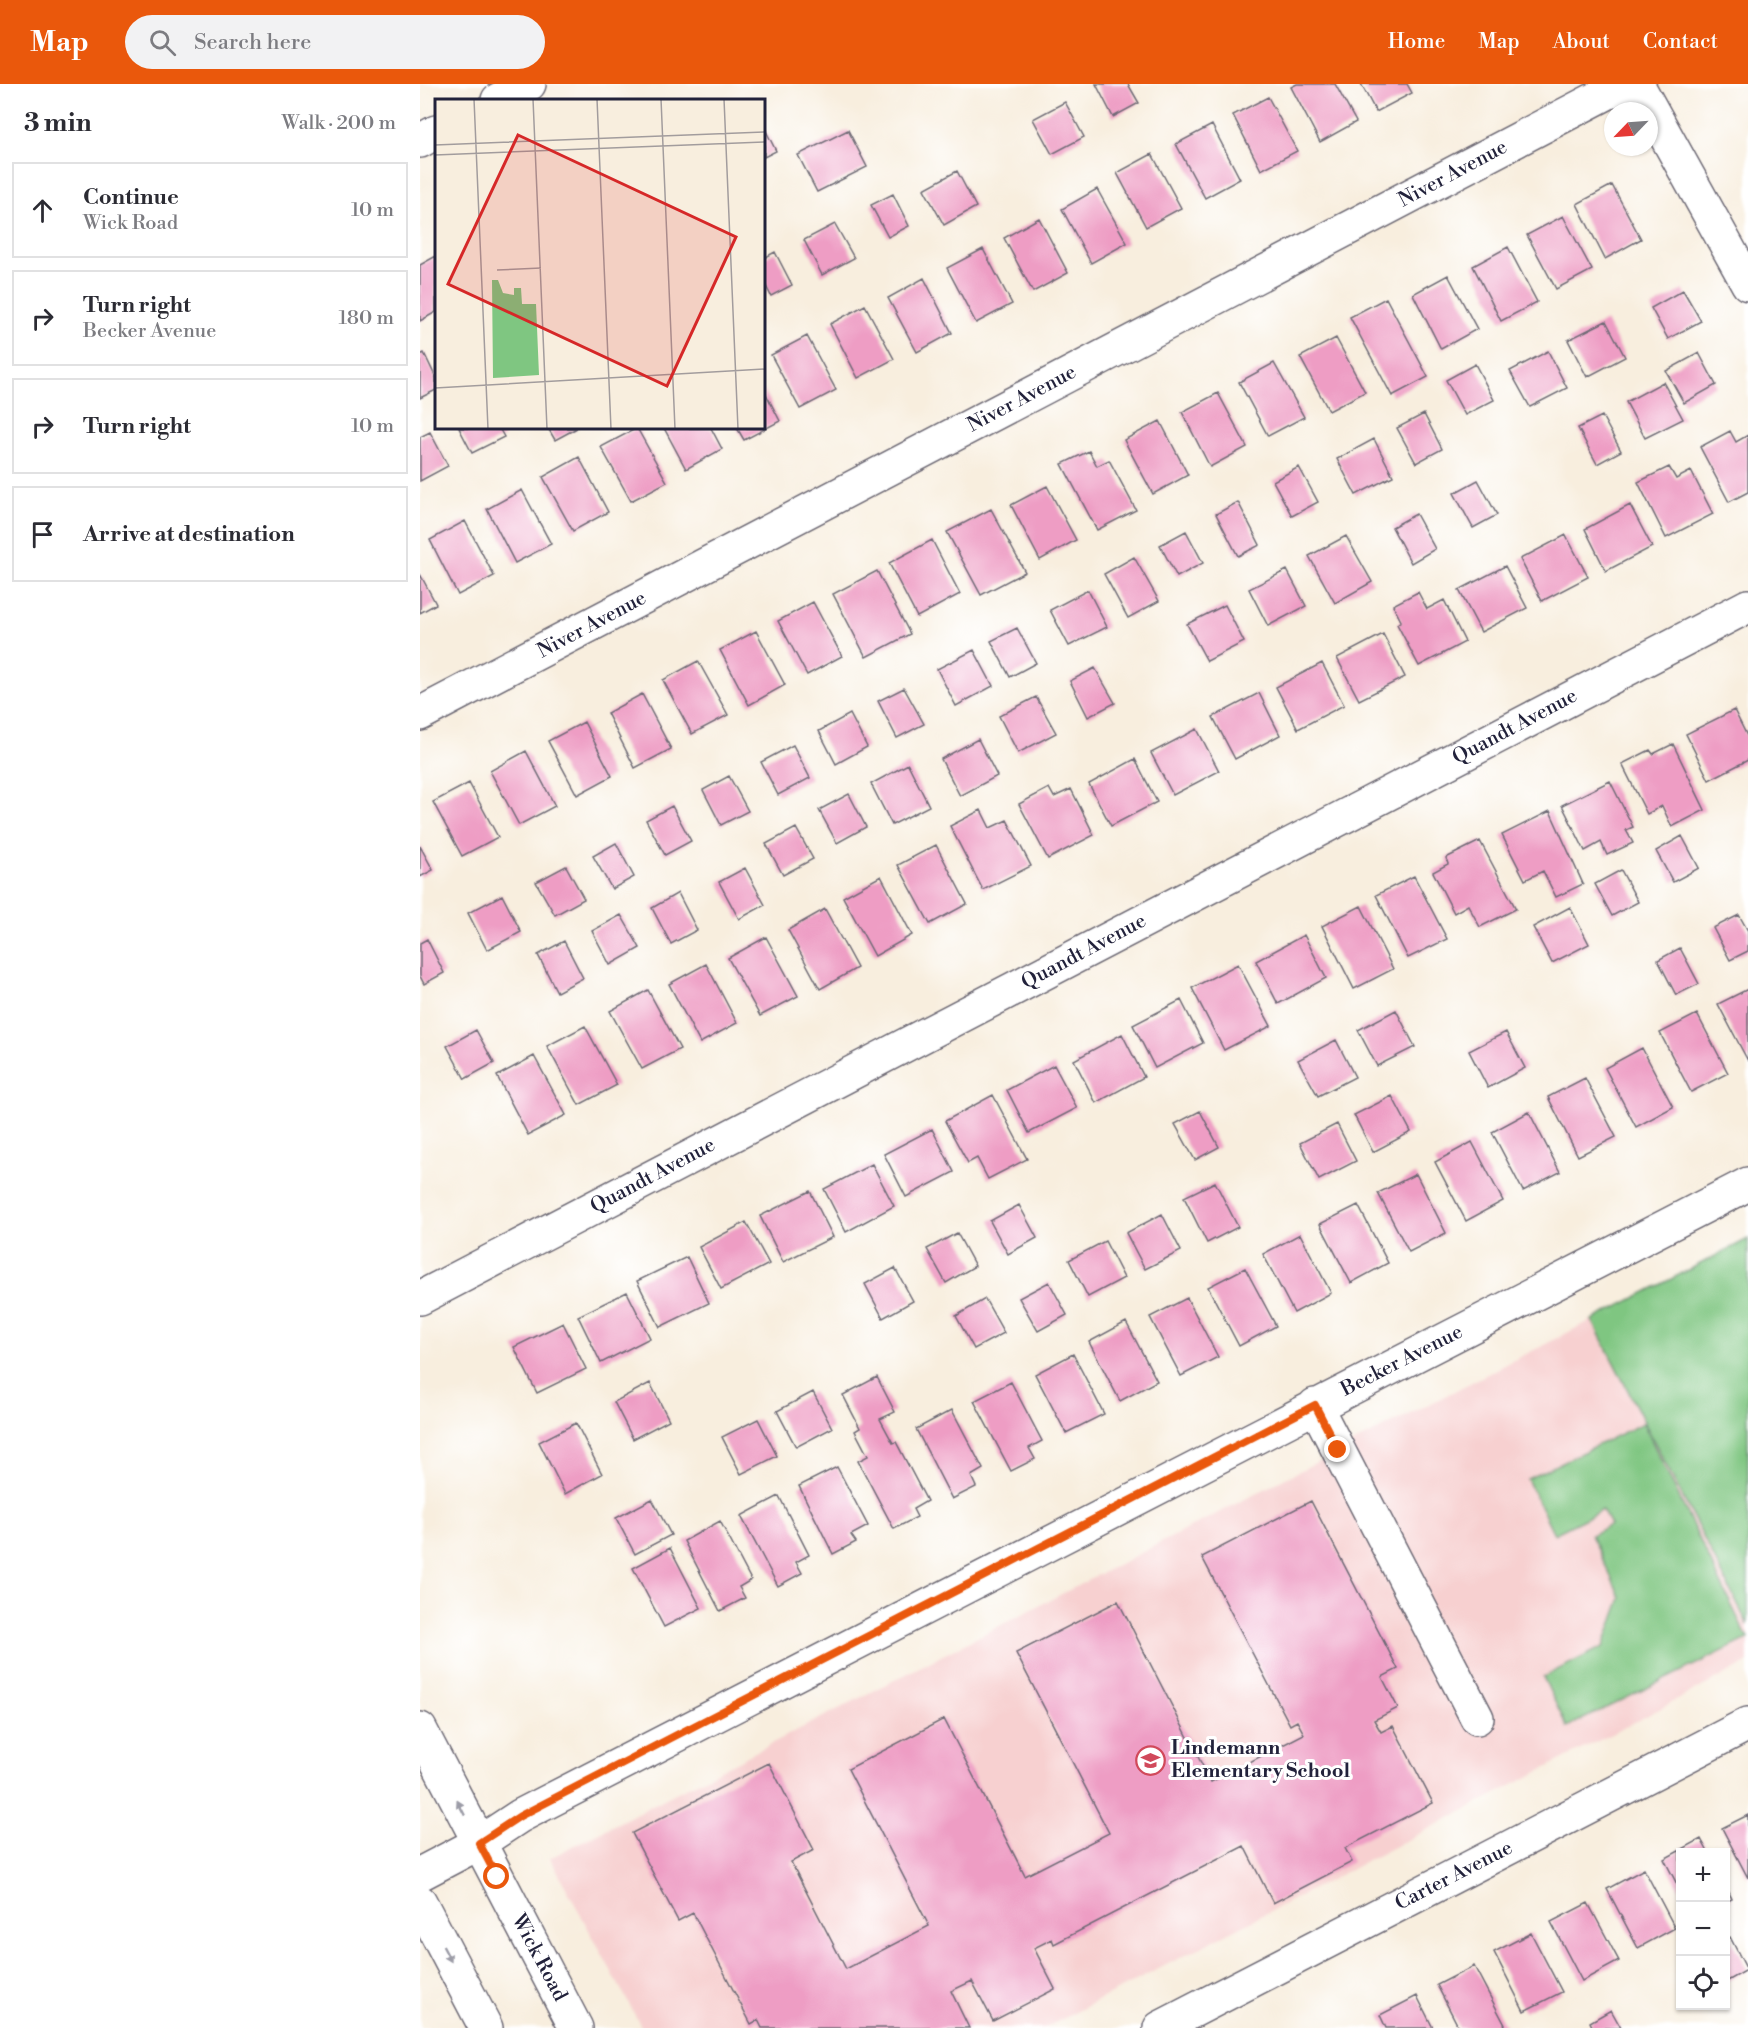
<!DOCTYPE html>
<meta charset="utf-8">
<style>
body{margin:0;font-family:"Libre Bodoni",serif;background:#f2f2f3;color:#2b2b33}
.controls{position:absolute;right:18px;bottom:18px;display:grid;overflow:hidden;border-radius:0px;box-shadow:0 2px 4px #0004}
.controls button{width:54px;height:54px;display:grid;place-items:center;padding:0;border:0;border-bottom:2px solid #e1e1e2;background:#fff;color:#2b2b33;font:30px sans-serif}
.compass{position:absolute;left:1184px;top:18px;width:54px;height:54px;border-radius:50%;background:#fff;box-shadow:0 2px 4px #0004;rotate:245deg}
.stop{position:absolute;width:18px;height:18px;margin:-14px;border:4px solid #ea580c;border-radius:50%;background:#fff}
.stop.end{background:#ea580c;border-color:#fff;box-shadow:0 2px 6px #0008}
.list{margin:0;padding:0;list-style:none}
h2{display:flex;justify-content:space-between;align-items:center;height:78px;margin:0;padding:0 24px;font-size:26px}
h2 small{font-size:20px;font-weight:400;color:#7c7c81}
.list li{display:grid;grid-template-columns:39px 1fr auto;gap:18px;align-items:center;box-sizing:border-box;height:96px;margin:0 12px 12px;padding:0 12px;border:2px solid #e1e1e2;border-radius:0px}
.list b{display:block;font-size:22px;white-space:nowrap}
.list p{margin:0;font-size:20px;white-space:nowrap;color:#7c7c81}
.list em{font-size:20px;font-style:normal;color:#7c7c81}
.icon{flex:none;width:33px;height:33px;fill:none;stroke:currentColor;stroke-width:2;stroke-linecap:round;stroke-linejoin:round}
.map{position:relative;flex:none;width:1328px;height:1944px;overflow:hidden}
header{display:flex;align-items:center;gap:36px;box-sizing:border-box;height:84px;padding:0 30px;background:#ea580c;color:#fff}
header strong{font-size:28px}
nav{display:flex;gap:33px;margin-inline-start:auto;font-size:21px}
.search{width:420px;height:54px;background:#f2f2f3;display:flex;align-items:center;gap:15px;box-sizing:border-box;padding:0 21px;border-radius:33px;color:#7c7c81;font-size:22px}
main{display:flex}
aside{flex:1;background:#fff}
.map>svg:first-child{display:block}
</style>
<header>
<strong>Map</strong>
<div class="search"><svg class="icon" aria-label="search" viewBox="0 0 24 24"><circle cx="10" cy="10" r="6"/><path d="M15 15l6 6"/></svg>Search here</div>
<nav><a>Home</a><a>Map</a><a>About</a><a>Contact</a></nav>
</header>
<main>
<aside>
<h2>3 min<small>Walk · 200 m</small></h2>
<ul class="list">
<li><svg class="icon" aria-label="ahead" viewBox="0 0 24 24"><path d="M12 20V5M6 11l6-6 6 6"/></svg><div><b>Continue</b><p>Wick Road</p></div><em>10 m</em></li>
<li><svg class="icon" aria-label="right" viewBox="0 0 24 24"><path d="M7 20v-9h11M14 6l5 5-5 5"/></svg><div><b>Turn right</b><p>Becker Avenue</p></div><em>180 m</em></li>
<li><svg class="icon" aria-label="right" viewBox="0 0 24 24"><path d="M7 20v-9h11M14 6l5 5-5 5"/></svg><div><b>Turn right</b></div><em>10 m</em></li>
<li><svg class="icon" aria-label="arrive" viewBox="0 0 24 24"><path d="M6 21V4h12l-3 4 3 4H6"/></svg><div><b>Arrive at destination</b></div></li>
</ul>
</aside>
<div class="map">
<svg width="1328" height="1944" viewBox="0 0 1328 1944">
<rect width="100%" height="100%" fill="#fff"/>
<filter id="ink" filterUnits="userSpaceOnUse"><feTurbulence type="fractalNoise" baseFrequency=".0167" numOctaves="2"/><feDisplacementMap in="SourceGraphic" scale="12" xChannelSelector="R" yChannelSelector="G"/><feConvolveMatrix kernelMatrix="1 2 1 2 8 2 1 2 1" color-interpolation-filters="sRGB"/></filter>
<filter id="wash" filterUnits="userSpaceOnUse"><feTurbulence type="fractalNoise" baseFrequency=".008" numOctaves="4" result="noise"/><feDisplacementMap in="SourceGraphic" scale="24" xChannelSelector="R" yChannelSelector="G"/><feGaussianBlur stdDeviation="1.35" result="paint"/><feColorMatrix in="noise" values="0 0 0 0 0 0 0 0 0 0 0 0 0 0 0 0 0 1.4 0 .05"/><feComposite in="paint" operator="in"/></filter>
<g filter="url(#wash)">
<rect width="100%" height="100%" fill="#f8eede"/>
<path fill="#f7d0d0" d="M 1172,1236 L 1328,1541 L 1328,1579 L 625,1944 L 222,1944 L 130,1774 Z"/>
<path fill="#7fc681" stroke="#50745e" stroke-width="1.5" d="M 1328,1155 L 1328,1541 L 1172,1236 Z
M 1223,1339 L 1328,1555 L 1147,1643 L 1123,1593 L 1183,1563 L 1201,1514 L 1171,1451 L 1190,1441 L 1182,1426 L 1134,1450 L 1107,1395 Z"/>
<g id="blocks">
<path fill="#ee9dc4" d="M 676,0 L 708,0 L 719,19 L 693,33 Z
M 877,0 L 915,0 L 936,38 L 900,58 L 871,3 Z
M 941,0 L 987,0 L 992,9 L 956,28 Z
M 848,13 L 877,67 L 841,86 L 813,31 Z
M 645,18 L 664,53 L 632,70 L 613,35 Z
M 792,41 L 820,95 L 785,114 L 756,60 Z
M 344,43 L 356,67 L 344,73 Z
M 428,46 L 447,83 L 397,108 L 378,71 Z
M 732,70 L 761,124 L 726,143 L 697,89 Z
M 537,87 L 556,123 L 524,141 L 504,105 Z
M 1192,101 L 1221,155 L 1185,175 L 1157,120 Z
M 677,105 L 707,159 L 671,179 L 642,125 Z
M 473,110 L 489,142 L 468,153 L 451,121 Z
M 1143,132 L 1172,186 L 1136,205 L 1107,151 Z
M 619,134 L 648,189 L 613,208 L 584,154 Z
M 415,140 L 434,174 L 402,191 L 384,156 Z
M 1088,163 L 1117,218 L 1081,237 L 1053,182 Z
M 563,165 L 592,220 L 556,239 L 527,184 Z
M 355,168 L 372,201 L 351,212 L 344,198 L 344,174 Z
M 16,172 L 16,228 L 0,237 L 0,181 Z
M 1028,191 L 1057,245 L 1021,265 L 993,210 Z
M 504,194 L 532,249 L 497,268 L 468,214 Z
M 1263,206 L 1281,237 L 1248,255 L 1231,224 Z
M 966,214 L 1008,293 L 972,312 L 930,233 Z
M 445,221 L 474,275 L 438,294 L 410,240 Z
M 1186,237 L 1205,273 L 1167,293 L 1148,256 Z
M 387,252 L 416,306 L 380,325 L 351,271 Z
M 916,254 L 945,308 L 909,327 L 880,273 Z
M 1128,267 L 1147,304 L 1110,323 L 1090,287 Z
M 4,269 L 16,294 L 16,306 L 0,314 L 0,271 Z
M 1279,269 L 1296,301 L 1264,319 L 1246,287 Z
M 854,279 L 884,333 L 848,352 L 819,298 Z
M 1055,280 L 1074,316 L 1045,331 L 1026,296 Z
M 1243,298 L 1263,335 L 1225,354 L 1206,318 Z
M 344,306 L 360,337 L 324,356 L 317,344 L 344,344 Z
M 798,309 L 827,363 L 790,383 L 762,328 Z
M 1004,330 L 1022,365 L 996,379 L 977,344 Z
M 1182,332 L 1201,367 L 1177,380 L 1158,344 Z
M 740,337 L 768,391 L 733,410 L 704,356 Z
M 39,344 L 79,344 L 84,353 L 52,369 Z
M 128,344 L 157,344 L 135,356 Z
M 217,344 L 247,398 L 211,417 L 181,363 Z
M 244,344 L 291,344 L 302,365 L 266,385 Z
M 1310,347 L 1316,358 L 1328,351 L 1328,408 L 1309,418 L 1280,363 Z
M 10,348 L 28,382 L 0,397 L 0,353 Z
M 954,355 L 973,392 L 936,411 L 917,375 Z
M 669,367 L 677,382 L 689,376 L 716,426 L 677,446 L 642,380 Z
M 159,373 L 188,428 L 153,447 L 123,393 Z
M 879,383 L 898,418 L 872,432 L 853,397 Z
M 1249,383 L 1256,395 L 1271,387 L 1293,430 L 1246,454 L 1218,398 Z
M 1058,396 L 1077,431 L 1053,444 L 1034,409 Z
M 627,402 L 656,456 L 620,476 L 591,421 Z
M 102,406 L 131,460 L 95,479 L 67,425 Z
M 818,418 L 840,461 L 818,472 L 796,430 Z
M 1210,421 L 1232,463 L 1186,487 L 1165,445 Z
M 571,425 L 605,488 L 561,511 L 527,448 Z
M 996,430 L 1015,465 L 991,479 L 972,443 Z
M 45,437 L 74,492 L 38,511 L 10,456 Z
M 766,447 L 783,479 L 757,493 L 740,461 Z
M 1146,451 L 1168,493 L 1122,517 L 1100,475 Z
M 926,452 L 952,498 L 915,519 L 889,472 Z
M 512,456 L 540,510 L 497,533 L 469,479 Z
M 714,473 L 739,517 L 708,534 L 684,490 Z
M 1085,482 L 1107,524 L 1061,548 L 1039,506 Z
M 867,486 L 886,522 L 848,542 L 829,505 Z
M 457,487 L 490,550 L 446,573 L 413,510 Z
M 0,490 L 16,520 L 0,529 Z
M 668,506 L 687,543 L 649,562 L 630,526 Z
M 998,508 L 1007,525 L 1024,516 L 1045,558 L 999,582 L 977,540 L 981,537 L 973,521 Z
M 393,518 L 422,572 L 387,591 L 358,537 Z
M 805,521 L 824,558 L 787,577 L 767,540 Z
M 597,544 L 616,579 L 590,593 L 571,557 Z
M 336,547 L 365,601 L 329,621 L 300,566 Z
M 963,550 L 985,593 L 939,616 L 917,574 Z
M 554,566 L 573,602 L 536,622 L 517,585 Z
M 278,577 L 308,631 L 272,650 L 243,596 Z
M 902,579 L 924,621 L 878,645 L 856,603 Z
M 675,584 L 695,619 L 668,633 L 650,597 Z
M 484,604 L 504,640 L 477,654 L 458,617 Z
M 839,609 L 860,651 L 815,675 L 793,633 Z
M 222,610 L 251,665 L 215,684 L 187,629 Z
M 616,613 L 636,649 L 598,669 L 579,632 Z
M 1314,626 L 1328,654 L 1328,676 L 1289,696 L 1266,650 Z
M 430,630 L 447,663 L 416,680 L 399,647 Z
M 164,638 L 192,692 L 157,711 L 128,657 Z
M 777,645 L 799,687 L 753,711 L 731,669 Z
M 558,655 L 577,692 L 540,712 L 521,675 Z
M 1253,660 L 1285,726 L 1252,743 L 1242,722 L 1227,730 L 1202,680 L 1230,666 L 1233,670 Z
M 373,661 L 390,694 L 358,711 L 341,678 Z
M 106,667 L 135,722 L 99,741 L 70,687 Z
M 715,675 L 737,718 L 691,742 L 669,700 Z
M 488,680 L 509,722 L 472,741 L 451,700 Z
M 309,692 L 328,727 L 301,741 L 283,706 Z
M 1190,697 L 1213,743 L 1206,746 L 1213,759 L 1187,771 L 1181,758 L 1165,767 L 1142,721 Z
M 49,699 L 78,753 L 42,772 L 13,718 Z
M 629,704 L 634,713 L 651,705 L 674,751 L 628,775 L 599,720 Z
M 429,710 L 446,743 L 417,759 L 399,726 Z
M 252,722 L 271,757 L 245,771 L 226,736 Z
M 561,726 L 570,744 L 587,736 L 611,782 L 563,806 L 530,742 Z
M 1130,727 L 1163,800 L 1136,813 L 1123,787 L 1105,796 L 1082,751 Z
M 376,744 L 393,775 L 363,791 L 346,760 Z
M 1262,752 L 1279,784 L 1253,798 L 1236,767 Z
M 1060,757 L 1096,825 L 1060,843 L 1048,821 L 1034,829 L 1013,788 L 1028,780 L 1026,774 Z
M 196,759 L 214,793 L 192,805 L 173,772 Z
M 516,761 L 547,820 L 510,840 L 478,781 Z
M 0,762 L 13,786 L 0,793 Z
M 146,782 L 164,815 L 135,831 L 116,798 Z
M 325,784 L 345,821 L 319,835 L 299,798 Z
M 1201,786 L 1218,818 L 1192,832 L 1175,800 Z
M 461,792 L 492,851 L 455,872 L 423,813 Z
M 994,792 L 1027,855 L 988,874 L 956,811 Z
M 258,809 L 277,846 L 251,860 L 232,824 Z
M 82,811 L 101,848 L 67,866 L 48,829 Z
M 941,822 L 973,885 L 934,905 L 902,842 Z
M 1150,823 L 1169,860 L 1132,879 L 1113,843 Z
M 405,825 L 437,884 L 400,905 L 368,846 Z
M 201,831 L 220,864 L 190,881 L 172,847 Z
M 1319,831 L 1328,847 L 1328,867 L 1310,876 L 1293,844 Z
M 884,851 L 906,894 L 858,920 L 836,877 Z
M 346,853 L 378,912 L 340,932 L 308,874 Z
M 7,855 L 24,889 L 4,900 L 0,892 L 0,859 Z
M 144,857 L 163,894 L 137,908 L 118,871 Z
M 1260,864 L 1279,900 L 1256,911 L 1238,876 Z
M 286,880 L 317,939 L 280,959 L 249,900 Z
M 818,880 L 851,942 L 804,966 L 772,904 Z
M 1328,905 L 1328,977 L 1298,920 Z
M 228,906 L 260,965 L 222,985 L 190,927 Z
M 761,916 L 783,959 L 735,984 L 713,941 Z
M 976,926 L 995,963 L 957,982 L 938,946 Z
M 1277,930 L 1308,989 L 1271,1008 L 1240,949 Z
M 165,942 L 197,1001 L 159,1021 L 127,962 Z
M 56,946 L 74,979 L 45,995 L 27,962 Z
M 1086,948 L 1105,984 L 1068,1004 L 1049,967 Z
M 702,950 L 724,993 L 676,1019 L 654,976 Z
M 916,956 L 935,993 L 898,1012 L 878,976 Z
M 1222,964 L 1253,1023 L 1216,1043 L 1185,984 Z
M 114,972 L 146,1031 L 108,1051 L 77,992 Z
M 634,981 L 657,1024 L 609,1049 L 587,1006 Z
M 1165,994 L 1196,1053 L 1158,1072 L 1128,1013 Z
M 573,1011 L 607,1075 L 568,1095 L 557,1074 L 548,1079 L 525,1037 Z
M 972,1012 L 991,1048 L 953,1068 L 934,1031 Z
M 780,1027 L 799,1063 L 775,1076 L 755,1040 Z
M 1109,1028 L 1140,1088 L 1103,1107 L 1072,1048 Z
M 917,1040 L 936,1077 L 899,1096 L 880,1059 Z
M 512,1045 L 534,1088 L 486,1113 L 464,1070 Z
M 1052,1058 L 1083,1117 L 1046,1137 L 1015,1078 Z
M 452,1080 L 474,1122 L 426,1148 L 404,1105 Z
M 996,1090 L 1026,1149 L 989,1168 L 958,1109 Z
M 795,1098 L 818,1143 L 787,1159 L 764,1113 Z
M 390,1107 L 413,1153 L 363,1178 L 340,1132 Z
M 599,1121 L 617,1154 L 588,1170 L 570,1137 Z
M 938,1121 L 968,1179 L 931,1199 L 900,1140 Z
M 742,1130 L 761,1167 L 725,1185 L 706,1149 Z
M 326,1138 L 349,1180 L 301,1205 L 279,1163 Z
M 537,1149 L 555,1182 L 526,1199 L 507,1165 Z
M 880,1150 L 911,1209 L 874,1229 L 843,1170 Z
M 685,1157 L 704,1194 L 668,1213 L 649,1176 Z
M 267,1173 L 289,1219 L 240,1243 L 217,1197 Z
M 475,1184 L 493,1217 L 463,1234 L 445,1200 Z
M 825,1184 L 856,1242 L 819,1262 L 788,1203 Z
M 629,1198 L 647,1231 L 618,1247 L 599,1214 Z
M 207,1208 L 230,1254 L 181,1279 L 158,1232 Z
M 767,1214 L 798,1273 L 761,1292 L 730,1233 Z
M 565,1215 L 584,1249 L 554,1265 L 536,1232 Z
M 706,1238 L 737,1297 L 700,1317 L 669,1258 Z
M 143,1239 L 166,1285 L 117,1309 L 94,1263 Z
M 653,1270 L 684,1330 L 646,1349 L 615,1290 Z
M 457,1293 L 475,1328 L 460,1335 L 473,1359 L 476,1358 L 507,1417 L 493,1425 L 497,1433 L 474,1445 L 438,1377 L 448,1372 L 435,1347 L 440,1344 L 423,1311 Z
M 591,1298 L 622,1357 L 609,1364 L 615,1375 L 591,1387 L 554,1317 Z
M 230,1299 L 249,1336 L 213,1355 L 194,1318 Z
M 393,1308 L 412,1344 L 376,1363 L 357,1327 Z
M 532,1326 L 563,1385 L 551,1392 L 556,1403 L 532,1415 L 496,1345 Z
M 338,1335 L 357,1372 L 321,1390 L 302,1353 Z
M 156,1339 L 182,1390 L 145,1410 L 119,1358 Z
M 417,1383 L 448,1442 L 431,1451 L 436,1458 L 413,1470 L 379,1402 Z
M 359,1412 L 389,1471 L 376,1478 L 382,1489 L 358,1502 L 321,1432 Z
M 232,1415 L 251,1451 L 215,1470 L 196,1434 Z
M 891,1417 L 978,1585 L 962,1593 L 978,1624 L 954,1636 L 961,1648 L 973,1642 L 1013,1719 L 925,1764 L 932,1778 L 853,1819 L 824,1762 L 634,1860 L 632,1855 L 614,1864 L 635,1905 L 573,1937 L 552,1897 L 531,1907 L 549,1944 L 342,1944 L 338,1936 L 331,1940 L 273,1829 L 258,1837 L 212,1749 L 349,1679 L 394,1766 L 371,1778 L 426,1885 L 509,1842 L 428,1685 L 524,1635 L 605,1792 L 689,1749 L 596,1569 L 698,1517 L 791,1698 L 884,1650 L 877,1637 L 870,1641 L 782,1473 Z
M 300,1437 L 331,1496 L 319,1503 L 325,1514 L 300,1527 L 264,1457 Z
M 250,1464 L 281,1524 L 244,1543 L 213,1484 Z
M 1328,1731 L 1328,1794 L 1302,1744 Z
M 1281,1755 L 1288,1768 L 1260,1768 L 1260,1806 L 1244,1775 Z
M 1224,1785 L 1255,1844 L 1218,1864 L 1187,1805 Z
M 1306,1802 L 1312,1815 L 1306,1818 Z
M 1168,1819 L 1199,1877 L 1162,1897 L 1131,1838 Z
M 1111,1849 L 1142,1908 L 1104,1927 L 1074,1868 Z
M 1310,1853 L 1327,1886 L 1306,1898 L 1306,1855 Z
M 1054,1882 L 1085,1941 L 1080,1944 L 1039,1944 L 1017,1901 Z
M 997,1912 L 1013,1944 L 966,1944 L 960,1931 Z
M 1191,1926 L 1201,1944 L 1173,1944 L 1170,1938 Z"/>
</g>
</g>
<g filter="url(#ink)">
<use href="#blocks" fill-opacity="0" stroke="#6d6974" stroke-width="1.5"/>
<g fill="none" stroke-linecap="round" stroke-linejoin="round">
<defs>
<path id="minor" d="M 1217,0 L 1328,200
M 78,16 L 109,0
M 0,57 L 16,48
M 0,630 L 1204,0
M 0,1214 L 1328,522
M 895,1321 L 1057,1634
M 0,1645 L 156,1944
M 0,1790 L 59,1759 L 100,1732 L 1328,1100
M 0,1818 L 66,1944
M 740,1944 L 1328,1640"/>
</defs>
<use href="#minor" stroke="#6d6974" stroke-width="36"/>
<use href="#minor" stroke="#fff" stroke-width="33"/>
</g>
<defs><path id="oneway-solid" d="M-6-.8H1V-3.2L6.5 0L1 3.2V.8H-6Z" transform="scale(1.5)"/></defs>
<g fill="#9c9ca7">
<use href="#oneway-solid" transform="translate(41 1724) rotate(-117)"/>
<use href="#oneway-solid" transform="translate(27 1870) rotate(62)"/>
</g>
</g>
<g fill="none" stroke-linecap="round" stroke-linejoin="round" filter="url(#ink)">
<path stroke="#ea580c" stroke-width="8" d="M 77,1793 L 59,1759 L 100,1732 L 895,1321 L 918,1366"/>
</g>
<defs>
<symbol id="school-ring" viewBox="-11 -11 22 22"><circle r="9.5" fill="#fff" stroke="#d1495b" stroke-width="1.5"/><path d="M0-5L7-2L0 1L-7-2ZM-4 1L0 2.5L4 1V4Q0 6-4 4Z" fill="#d1495b"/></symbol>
</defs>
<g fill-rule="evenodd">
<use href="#school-ring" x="714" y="1660" width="33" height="33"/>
</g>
<g text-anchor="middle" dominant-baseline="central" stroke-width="6" stroke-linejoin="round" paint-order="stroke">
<g font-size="20" fill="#22223b" stroke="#fff">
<text transform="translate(1033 90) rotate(-28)">Niver Avenue</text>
<text transform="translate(602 315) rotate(-28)">Niver Avenue</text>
<text transform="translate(172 541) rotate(-28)">Niver Avenue</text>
<text transform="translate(1095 643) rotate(-28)">Quandt Avenue</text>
<text transform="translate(664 868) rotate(-28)">Quandt Avenue</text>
<text transform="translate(233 1092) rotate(-28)">Quandt Avenue</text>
<text transform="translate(982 1277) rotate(-27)">Becker Avenue</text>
<text transform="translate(1034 1792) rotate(-27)">Carter Avenue</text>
<text transform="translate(119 1874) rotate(62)">Wick Road</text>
</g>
<g font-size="20" font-weight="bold" fill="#22223b" stroke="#fff" text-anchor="start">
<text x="751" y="1664">Lindemann<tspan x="751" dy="23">Elementary School</tspan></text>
</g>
</g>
<g transform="translate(15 15)">
<rect width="330" height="330" fill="#f8eede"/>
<path d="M 57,181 L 63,181 L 68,194 L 79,196 L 79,189 L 86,189 L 87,205 L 101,205 L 104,276 L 58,279 Z" fill="#7fc681"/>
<path fill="none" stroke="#a29c9d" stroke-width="1.5" d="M 39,0 L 53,330M 98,0 L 112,330M 162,0 L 176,330M 226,0 L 240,330M 289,0 L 303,330M 0,46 L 330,33M 0,56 L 330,43M 62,171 L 106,169M 0,289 L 330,270"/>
<path fill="#d62828" fill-opacity="0.15" stroke="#d62828" stroke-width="3" d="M 83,36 L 301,138 L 232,287 L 13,185 Z"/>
<rect width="330" height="330" fill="none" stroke="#22223b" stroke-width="3"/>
</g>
</svg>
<div class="controls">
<button>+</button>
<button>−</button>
<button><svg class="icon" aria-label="locate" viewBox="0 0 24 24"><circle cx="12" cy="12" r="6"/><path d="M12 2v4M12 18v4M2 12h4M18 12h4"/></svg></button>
</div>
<svg class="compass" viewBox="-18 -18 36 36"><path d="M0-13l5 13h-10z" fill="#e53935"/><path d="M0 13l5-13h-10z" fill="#7c7c81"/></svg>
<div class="stop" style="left:77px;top:1793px"></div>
<div class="stop end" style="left:918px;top:1366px"></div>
</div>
</main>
